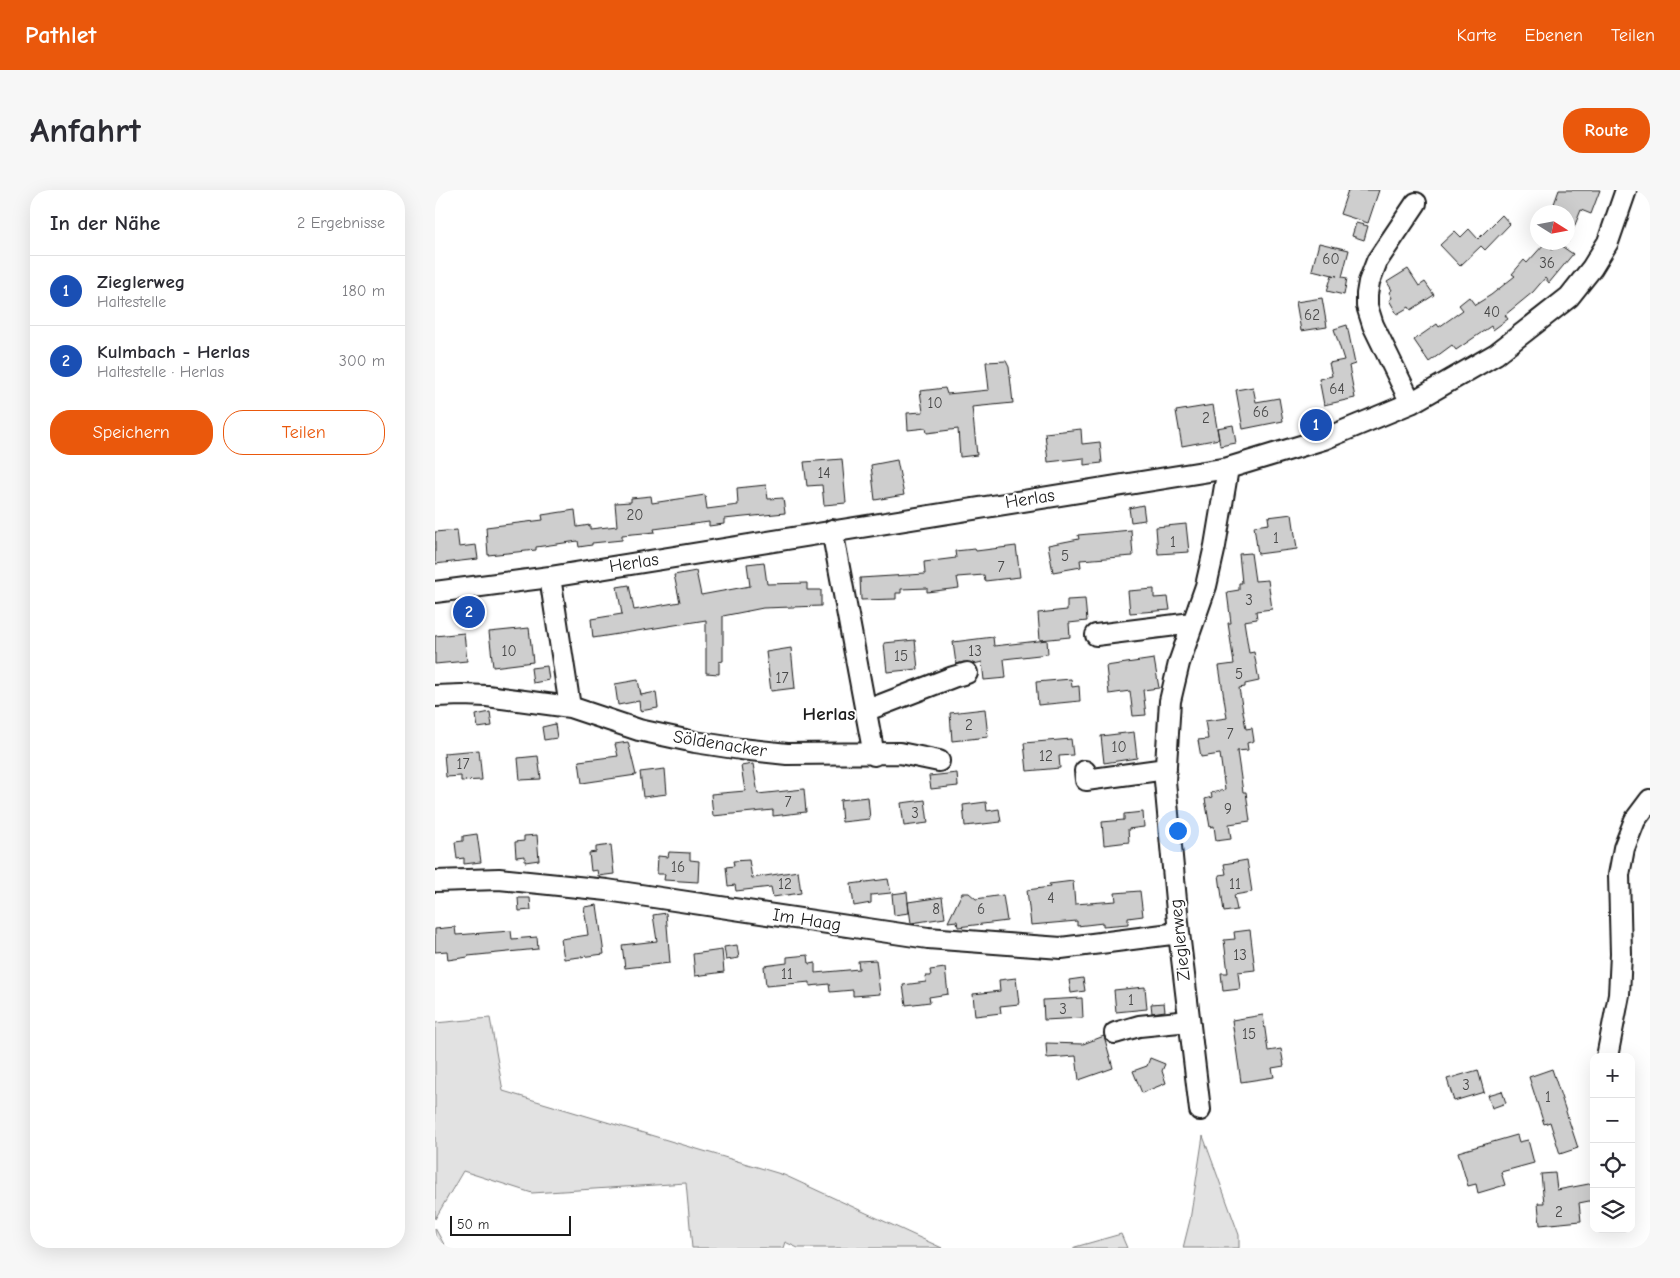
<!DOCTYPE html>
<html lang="de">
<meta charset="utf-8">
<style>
body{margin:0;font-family:"Comic Neue",sans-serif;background:#f7f7f7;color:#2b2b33}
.controls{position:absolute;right:15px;bottom:15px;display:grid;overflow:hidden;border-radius:10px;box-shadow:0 5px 20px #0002}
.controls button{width:45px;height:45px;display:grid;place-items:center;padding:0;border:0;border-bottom:1px solid #e1e1e2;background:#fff;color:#2b2b33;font:25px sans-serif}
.compass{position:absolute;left:1095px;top:15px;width:45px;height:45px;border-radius:50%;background:#fff;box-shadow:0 5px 20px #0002;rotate:101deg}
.scale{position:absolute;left:15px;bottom:12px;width:121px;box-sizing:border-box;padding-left:5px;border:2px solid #1c1c1c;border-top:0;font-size:14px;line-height:18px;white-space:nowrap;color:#1c1c1c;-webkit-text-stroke:4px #fff;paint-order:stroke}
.you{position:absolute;left:742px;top:640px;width:18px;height:18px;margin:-12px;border:4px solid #fff;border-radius:50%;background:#1a73e8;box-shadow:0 0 0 8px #1a73e833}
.badge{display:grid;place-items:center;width:32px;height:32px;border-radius:50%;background:#ea580c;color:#fff;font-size:16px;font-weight:700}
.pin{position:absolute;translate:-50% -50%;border:2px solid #fff;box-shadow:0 1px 5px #0006}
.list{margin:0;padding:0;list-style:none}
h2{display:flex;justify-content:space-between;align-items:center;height:65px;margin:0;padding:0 20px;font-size:21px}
h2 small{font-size:16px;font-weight:400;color:#7c7c81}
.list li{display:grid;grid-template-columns:32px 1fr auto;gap:15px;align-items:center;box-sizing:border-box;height:70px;padding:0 20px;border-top:1px solid #e1e1e2}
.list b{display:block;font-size:19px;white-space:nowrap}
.list p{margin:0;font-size:16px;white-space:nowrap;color:#7c7c81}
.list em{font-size:16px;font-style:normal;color:#7c7c81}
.actions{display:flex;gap:10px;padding:15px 20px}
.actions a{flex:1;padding:11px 0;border:1px solid #ea580c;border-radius:20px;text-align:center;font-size:18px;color:#ea580c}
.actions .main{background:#ea580c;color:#fff}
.icon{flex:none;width:28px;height:28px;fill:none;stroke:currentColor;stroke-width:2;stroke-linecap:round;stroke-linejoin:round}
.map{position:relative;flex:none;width:1215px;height:1058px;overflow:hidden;border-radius:20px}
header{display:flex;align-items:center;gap:30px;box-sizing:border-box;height:70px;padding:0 25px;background:#ea580c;color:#fff}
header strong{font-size:24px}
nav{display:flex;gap:28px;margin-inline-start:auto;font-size:18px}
.intro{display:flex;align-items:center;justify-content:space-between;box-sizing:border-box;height:120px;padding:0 30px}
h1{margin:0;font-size:35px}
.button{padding:12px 22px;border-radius:20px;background:#ea580c;color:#fff;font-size:18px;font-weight:700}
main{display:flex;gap:30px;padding:0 30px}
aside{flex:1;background:#fff;border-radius:20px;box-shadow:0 5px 20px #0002}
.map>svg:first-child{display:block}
</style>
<header>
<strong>Pathlet</strong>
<nav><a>Karte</a><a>Ebenen</a><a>Teilen</a></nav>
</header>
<div class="intro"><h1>Anfahrt</h1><a class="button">Route</a></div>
<main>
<aside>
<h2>In der Nähe<small>2 Ergebnisse</small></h2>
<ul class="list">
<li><span class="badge" style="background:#1a4fb4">1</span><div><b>Zieglerweg</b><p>Haltestelle</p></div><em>180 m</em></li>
<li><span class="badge" style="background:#1a4fb4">2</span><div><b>Kulmbach - Herlas</b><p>Haltestelle · Herlas</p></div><em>300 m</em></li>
</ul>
<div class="actions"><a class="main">Speichern</a><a>Teilen</a></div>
</aside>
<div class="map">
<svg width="1215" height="1058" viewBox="0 0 1215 1058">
<rect width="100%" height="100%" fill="#fff"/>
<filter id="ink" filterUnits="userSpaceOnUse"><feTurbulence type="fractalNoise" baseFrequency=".02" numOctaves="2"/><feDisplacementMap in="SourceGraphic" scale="10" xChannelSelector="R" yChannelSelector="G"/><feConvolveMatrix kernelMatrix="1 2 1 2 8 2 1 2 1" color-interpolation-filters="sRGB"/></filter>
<g filter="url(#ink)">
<path fill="#e2e2e2" stroke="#7f7f7f" d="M 55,828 L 68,901 L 349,985 L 507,1058 L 363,1058 L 350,1052 L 348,1058 L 257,1058 L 251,993 L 97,1003 L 28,981 L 0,1029 L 0,833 Z
M 768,946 L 804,1045 L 804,1058 L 748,1058 L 755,1030 Z
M 0,1038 L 11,1058 L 0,1058 Z
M 686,1044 L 692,1058 L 638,1058 L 640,1057 Z"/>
<path fill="#cecece" stroke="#1c1c1c" d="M 913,0 L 944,0 L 933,33 L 905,24 Z
M 1124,0 L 1165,0 L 1156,24 L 1146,20 L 1133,52 L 1132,22 L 1116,22 Z
M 1067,25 L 1075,34 L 1050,60 L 1046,56 L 1025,76 L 1005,55 L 1020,41 L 1026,47 L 1034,39 L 1043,49 Z
M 921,33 L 933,36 L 929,50 L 917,46 Z
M 884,53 L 914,60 L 907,87 L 912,88 L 909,105 L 892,101 L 897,85 L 902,86 L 877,80 Z
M 1110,53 L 1117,60 L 1122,53 L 1138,64 L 1114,93 L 1110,88 L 1098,102 L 1070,125 L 1073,129 L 1058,140 L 1056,136 L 1021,160 L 1017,155 L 994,172 L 979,150 L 1002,134 L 1004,137 L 1028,120 L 1024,115 L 1034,107 L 1040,115 L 1056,105 L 1080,86 L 1077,84 L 1089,70 L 1092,73 Z
M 973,79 L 984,96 L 990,92 L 999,105 L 976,120 L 974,117 L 962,124 L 954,110 L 957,108 L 954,102 L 957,100 L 952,92 Z
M 887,108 L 892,137 L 866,141 L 861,112 Z
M 912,135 L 920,174 L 914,176 L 920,208 L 889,215 L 884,189 L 897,186 L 894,173 L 909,170 L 899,139 Z
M 571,171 L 574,177 L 578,213 L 537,217 L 542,265 L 525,267 L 523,239 L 492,243 L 491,238 L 473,240 L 472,223 L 488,222 L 485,201 L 510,198 L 512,204 L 554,200 L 551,172 Z
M 818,197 L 821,212 L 844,208 L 848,231 L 808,239 L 801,200 Z
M 778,215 L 784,249 L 747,256 L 741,221 Z
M 798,235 L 801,253 L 785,256 L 782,238 Z
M 646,239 L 647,254 L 665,252 L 667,273 L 649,275 L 649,268 L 613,272 L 610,243 Z
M 407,269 L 411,313 L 389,315 L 387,295 L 372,296 L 369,272 Z
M 462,270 L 469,305 L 440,310 L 436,275 Z
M 331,295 L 333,309 L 348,308 L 350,323 L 289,329 L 289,334 L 274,336 L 274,332 L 219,339 L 220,342 L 187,345 L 187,350 L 157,353 L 157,355 L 144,357 L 143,351 L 101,357 L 101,360 L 53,365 L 51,337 L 108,330 L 107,325 L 140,320 L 142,337 L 155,335 L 155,339 L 182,336 L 180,313 L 196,312 L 196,308 L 216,306 L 217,313 L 270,305 L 272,319 L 303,315 L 302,298 Z
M 708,315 L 710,330 L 696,332 L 694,318 Z
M 857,324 L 862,359 L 823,364 L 819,336 L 834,334 L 833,327 Z
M 751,334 L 754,362 L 723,364 L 721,337 Z
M 22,340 L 24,357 L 41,355 L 43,369 L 0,374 L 0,342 Z
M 696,340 L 698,366 L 645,370 L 646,377 L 618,382 L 613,355 L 644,349 L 643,345 Z
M 581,356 L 585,387 L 550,391 L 549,385 L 522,387 L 524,398 L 492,402 L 492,398 L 466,399 L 466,403 L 461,403 L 461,409 L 426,410 L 425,388 L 490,384 L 489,372 L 521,368 L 520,361 L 540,359 L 541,361 Z
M 816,363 L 820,391 L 833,390 L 837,419 L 821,421 L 822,429 L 809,431 L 814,463 L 819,462 L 824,491 L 810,494 L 810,497 L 804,498 L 811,539 L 817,538 L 819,551 L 812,553 L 813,560 L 802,561 L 808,602 L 811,602 L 815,631 L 794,634 L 796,649 L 781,651 L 779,636 L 775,637 L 770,609 L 777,607 L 776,603 L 790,600 L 785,564 L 766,567 L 763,550 L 773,549 L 770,531 L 792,528 L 784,476 L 799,474 L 793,433 L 796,433 L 792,402 L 804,400 L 804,393 L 807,393 L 804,364 Z
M 329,372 L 332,394 L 372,393 L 372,400 L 386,400 L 386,416 L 328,418 L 288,426 L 288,471 L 284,472 L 284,484 L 271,483 L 271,430 L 158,448 L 156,429 L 187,424 L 182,397 L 194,395 L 199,420 L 245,412 L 239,385 L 261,381 L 266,405 L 315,396 L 312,374 Z
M 719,399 L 719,408 L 733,407 L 735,420 L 695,423 L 693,401 Z
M 650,409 L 652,431 L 634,433 L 635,447 L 605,450 L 603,423 L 632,420 L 632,410 Z
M 94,438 L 98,472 L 58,477 L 54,442 Z
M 29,443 L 32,471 L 0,474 L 0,446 Z
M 558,447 L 559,456 L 612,450 L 613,464 L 569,469 L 571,488 L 549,490 L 547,472 L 539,474 L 529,472 L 521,474 L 518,452 Z
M 480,450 L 483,479 L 452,482 L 449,453 Z
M 356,458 L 360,498 L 336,501 L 331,462 Z
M 719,469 L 724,498 L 708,500 L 711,525 L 698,526 L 695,501 L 674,504 L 671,476 Z
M 112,476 L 114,490 L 98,493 L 96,478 Z
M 636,489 L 637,497 L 644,496 L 645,511 L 603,515 L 601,492 Z
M 203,490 L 206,505 L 221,502 L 223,518 L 205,521 L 204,511 L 183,515 L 180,494 Z
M 550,519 L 553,547 L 517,551 L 515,523 Z
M 55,522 L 57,536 L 43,538 L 41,525 Z
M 120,534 L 122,548 L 109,550 L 107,537 Z
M 699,542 L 702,568 L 669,573 L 666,546 Z
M 636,549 L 638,565 L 624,566 L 625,578 L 592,581 L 589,553 Z
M 193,552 L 201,585 L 147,593 L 144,571 L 183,566 L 180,554 Z
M 44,560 L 47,590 L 26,591 L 26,586 L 11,587 L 9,563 Z
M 103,566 L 106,589 L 85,590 L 83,568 Z
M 318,574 L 323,604 L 369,599 L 371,622 L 338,626 L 338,620 L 278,626 L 276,604 L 310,601 L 306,576 Z
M 230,579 L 232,604 L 208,607 L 205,582 Z
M 522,583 L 523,596 L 496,599 L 494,586 Z
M 433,607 L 435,629 L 407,632 L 405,610 Z
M 490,610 L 493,633 L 469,636 L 466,613 Z
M 551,612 L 552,621 L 564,619 L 566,632 L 530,636 L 528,615 Z
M 708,622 L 709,637 L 693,639 L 694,652 L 669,655 L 667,632 L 689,630 L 689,624 Z
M 42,644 L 46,672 L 29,674 L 29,668 L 22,669 L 20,652 L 28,651 L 28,646 Z
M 102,645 L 104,670 L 90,672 L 90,666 L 81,667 L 80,652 L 89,651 L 89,646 Z
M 176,655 L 179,684 L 163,686 L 162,680 L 156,681 L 154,663 L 161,662 L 161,657 Z
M 234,662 L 255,663 L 255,670 L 264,671 L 263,692 L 229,690 L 230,684 L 222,684 L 223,666 L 233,667 Z
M 314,670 L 317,688 L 363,681 L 366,703 L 338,707 L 336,697 L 301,701 L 300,695 L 293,696 L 291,677 L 299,676 L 298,671 Z
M 812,670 L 817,702 L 799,705 L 802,720 L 789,722 L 784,685 L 791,684 L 789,674 Z
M 453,689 L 456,703 L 436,705 L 436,713 L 419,716 L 416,694 Z
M 638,691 L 640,714 L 681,711 L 680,703 L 705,701 L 708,726 L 693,728 L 693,734 L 668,736 L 668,733 L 642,736 L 642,731 L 596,735 L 592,700 L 615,697 L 614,694 Z
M 472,702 L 474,723 L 459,725 L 457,704 Z
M 527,703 L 534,703 L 541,709 L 568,705 L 572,731 L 523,737 L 522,731 L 513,732 Z
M 507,707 L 510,728 L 476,733 L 473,712 Z
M 83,708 L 95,708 L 96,720 L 84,721 Z
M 162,715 L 169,764 L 129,769 L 126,749 L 153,745 L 149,717 Z
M 231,723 L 235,773 L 190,778 L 187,755 L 222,751 L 218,725 Z
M 20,737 L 21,745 L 76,741 L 77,749 L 102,747 L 103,759 L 33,766 L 33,767 L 13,770 L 12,761 L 0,762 L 0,739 Z
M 815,740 L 820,780 L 803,782 L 805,799 L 788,801 L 786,783 L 793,783 L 789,750 L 800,749 L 799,742 Z
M 302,755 L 304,768 L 291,770 L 289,757 Z
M 287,760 L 289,782 L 260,786 L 258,764 Z
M 373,765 L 374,774 L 380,773 L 380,783 L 424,779 L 423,771 L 441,770 L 445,804 L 418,806 L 418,800 L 395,802 L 394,794 L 375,796 L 375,792 L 331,796 L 329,776 L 352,773 L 352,767 Z
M 510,778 L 513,804 L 494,807 L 495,812 L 471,815 L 468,795 L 491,792 L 490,786 L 496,786 L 495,780 Z
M 581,788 L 584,814 L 565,816 L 566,823 L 540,826 L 538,804 L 565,801 L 564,790 Z
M 648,788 L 650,801 L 636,803 L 634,790 Z
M 710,797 L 712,819 L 681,822 L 679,800 Z
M 647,808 L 648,828 L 609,830 L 608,810 Z
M 729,813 L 730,821 L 717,823 L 716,814 Z
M 828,825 L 833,861 L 846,859 L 849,876 L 837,878 L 839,887 L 806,892 L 797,830 Z
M 669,846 L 678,878 L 644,890 L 641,866 L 612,868 L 611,853 L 648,854 Z
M 715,868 L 730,874 L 727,881 L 731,893 L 707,903 L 698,881 L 712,876 Z
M 1117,879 L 1143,958 L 1125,964 L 1115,932 L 1109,934 L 1094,887 Z
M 1043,880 L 1049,902 L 1019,911 L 1012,889 Z
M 1067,901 L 1071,913 L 1057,918 L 1053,905 Z
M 1082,945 L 1084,952 L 1093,950 L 1099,973 L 1066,982 L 1070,995 L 1043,1003 L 1041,994 L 1033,996 L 1023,962 Z
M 1120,983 L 1122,1000 L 1159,993 L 1159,1010 L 1144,1013 L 1146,1031 L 1105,1035 L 1103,1013 L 1109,1013 L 1106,984 Z"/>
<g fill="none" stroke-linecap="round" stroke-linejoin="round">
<defs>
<path id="minor" d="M 976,213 L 938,135 L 932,116 L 932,104 L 934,92 L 942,71 L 981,13
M 397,340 L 439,565
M 115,387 L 135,517
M 0,402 L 115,387 L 793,278 L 889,249 L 976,213 L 1061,164 L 1134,107 L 1157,78 L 1173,52 L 1191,0
M 661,445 L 757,433
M 0,506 L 27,505 L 52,506 L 135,517 L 204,540 L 260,552 L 306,559 L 352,564 L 465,563 L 504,571
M 430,521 L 518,487 L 532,483
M 650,581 L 651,590 L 731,579
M 0,691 L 64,689 L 172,700 L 493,748 L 626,758 L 744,743
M 680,843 L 704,836 L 754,831
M 1172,867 L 1184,805 L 1186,764 L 1184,685 L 1189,658 L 1200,630 L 1215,610
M 765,920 L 744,743 L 730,591 L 735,511 L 744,473 L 771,396 L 780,356 L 793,278"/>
</defs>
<use href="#minor" stroke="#1c1c1c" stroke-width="24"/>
<use href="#minor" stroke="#fff" stroke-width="20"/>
</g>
</g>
<g text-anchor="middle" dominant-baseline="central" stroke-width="4" stroke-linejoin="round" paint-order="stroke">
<g font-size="15" fill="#484848">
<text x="896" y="69">60</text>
<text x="1112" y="73">36</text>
<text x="1057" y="122">40</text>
<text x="877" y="125">62</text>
<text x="902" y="199">64</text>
<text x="500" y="213">10</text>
<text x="826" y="222">66</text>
<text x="771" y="228">2</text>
<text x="389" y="283">14</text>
<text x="200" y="325">20</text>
<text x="841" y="348">1</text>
<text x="738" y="352">1</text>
<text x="630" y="366">5</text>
<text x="566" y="377">7</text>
<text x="814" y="410">3</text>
<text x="74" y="461">10</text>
<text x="540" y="461">13</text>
<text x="466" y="466">15</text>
<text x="804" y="484">5</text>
<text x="347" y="488">17</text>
<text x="534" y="535">2</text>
<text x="795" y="544">7</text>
<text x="684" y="557">10</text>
<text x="611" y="566">12</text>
<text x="28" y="574">17</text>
<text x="353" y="612">7</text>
<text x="793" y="619">9</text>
<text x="480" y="623">3</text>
<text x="243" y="677">16</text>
<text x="350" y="694">12</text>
<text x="800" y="694">11</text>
<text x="616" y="708">4</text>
<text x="501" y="719">8</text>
<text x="546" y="719">6</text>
<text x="805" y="765">13</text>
<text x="352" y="784">11</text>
<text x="696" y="810">1</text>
<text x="628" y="819">3</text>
<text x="814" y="844">15</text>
<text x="1031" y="895">3</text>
<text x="1113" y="907">1</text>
<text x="1124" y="1022">2</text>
</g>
<g font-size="18" fill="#1c1c1c" stroke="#fff">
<text transform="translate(595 309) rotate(-9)">Herlas</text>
<text transform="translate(199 373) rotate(-9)">Herlas</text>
<text transform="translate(285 554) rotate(9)">Söldenacker</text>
<text transform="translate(372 730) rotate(9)">Im Haag</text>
<text transform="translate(745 750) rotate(-96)">Zieglerweg</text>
</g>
<g font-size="19" font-weight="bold" fill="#1c1c1c" stroke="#fff">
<text x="394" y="524">Herlas</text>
</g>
</g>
</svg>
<div class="controls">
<button>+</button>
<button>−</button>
<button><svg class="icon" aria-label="locate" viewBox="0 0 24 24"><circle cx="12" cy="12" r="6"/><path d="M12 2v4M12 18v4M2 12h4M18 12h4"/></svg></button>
<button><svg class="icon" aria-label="layers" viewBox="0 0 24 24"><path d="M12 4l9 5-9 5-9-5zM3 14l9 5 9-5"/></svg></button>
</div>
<svg class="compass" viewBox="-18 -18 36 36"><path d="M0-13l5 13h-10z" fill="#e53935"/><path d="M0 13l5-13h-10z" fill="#7c7c81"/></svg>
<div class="scale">50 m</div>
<div class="you"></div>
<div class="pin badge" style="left:881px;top:235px;background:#1a4fb4">1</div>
<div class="pin badge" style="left:34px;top:422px;background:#1a4fb4">2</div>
</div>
</main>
